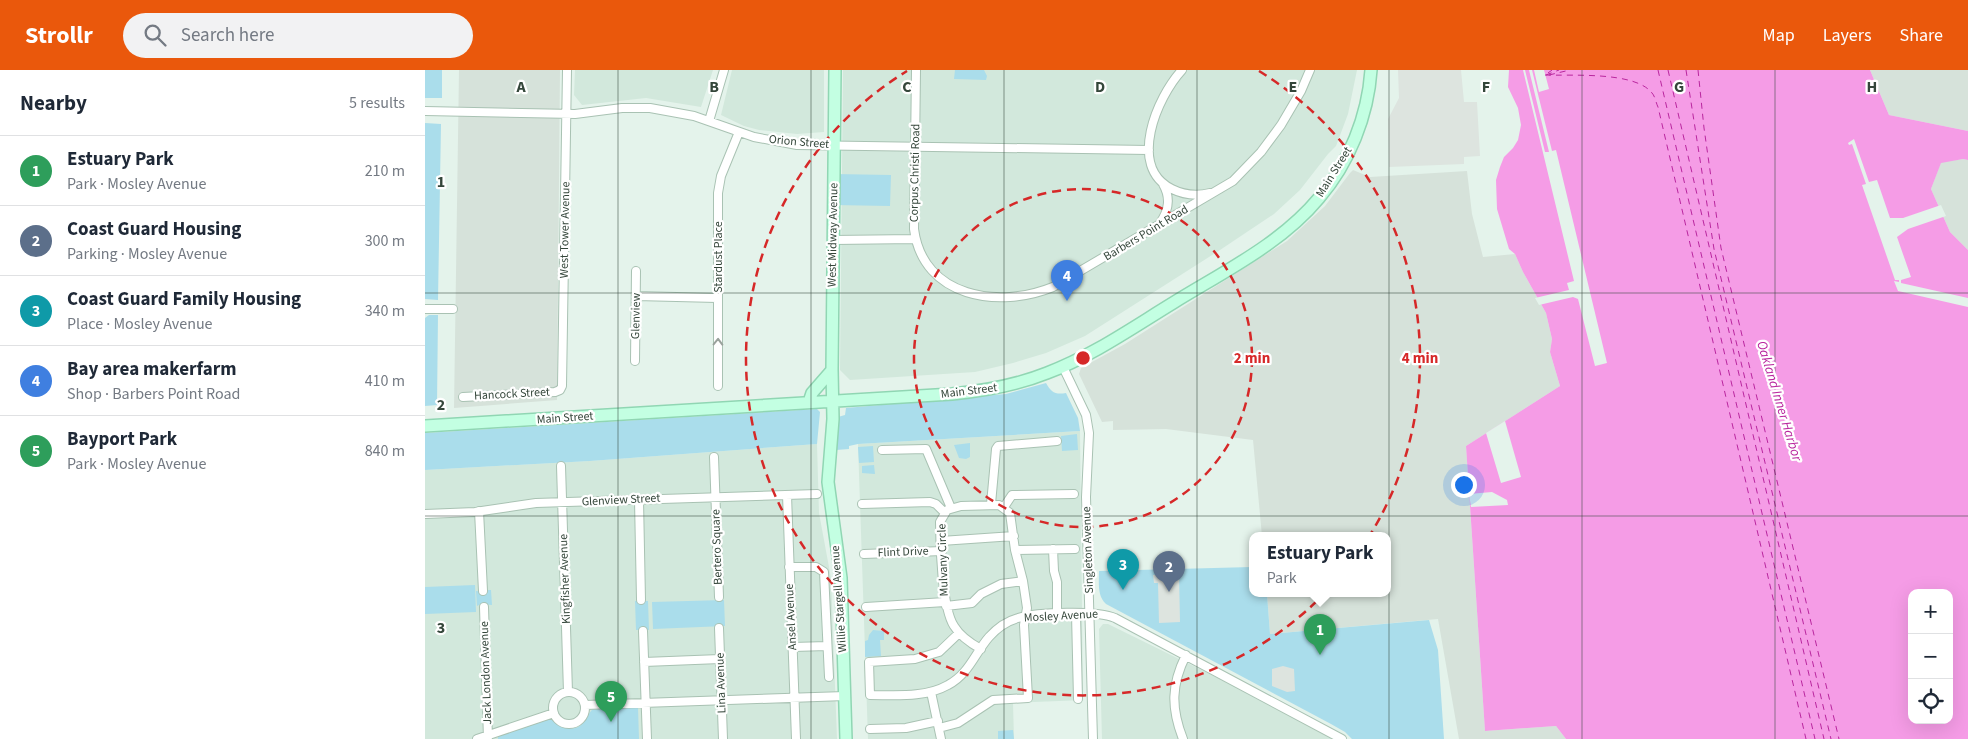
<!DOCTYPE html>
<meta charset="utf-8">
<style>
body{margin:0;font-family:"Source Sans 3",sans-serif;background:#f2f2f3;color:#1f2937}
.controls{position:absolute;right:15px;bottom:15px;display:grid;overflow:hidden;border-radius:10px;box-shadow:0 5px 20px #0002}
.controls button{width:45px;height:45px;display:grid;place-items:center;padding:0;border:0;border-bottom:1px solid #e0e1e3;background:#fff;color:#1f2937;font:25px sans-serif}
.you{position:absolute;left:1038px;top:414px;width:18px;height:18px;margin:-12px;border:4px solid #fff;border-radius:50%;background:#1a73e8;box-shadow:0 0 0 8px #1a73e833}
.badge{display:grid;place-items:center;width:32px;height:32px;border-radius:50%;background:#ea580c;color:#fff;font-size:16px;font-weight:700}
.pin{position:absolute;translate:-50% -41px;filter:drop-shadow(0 1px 2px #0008)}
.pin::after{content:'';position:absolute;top:26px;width:18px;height:15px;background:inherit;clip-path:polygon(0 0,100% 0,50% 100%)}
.popup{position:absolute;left:824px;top:462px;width:142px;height:65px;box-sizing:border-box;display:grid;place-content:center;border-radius:10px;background:#fff;filter:drop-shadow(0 1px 4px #0005);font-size:16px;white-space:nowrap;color:#747a83}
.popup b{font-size:19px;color:#1f2937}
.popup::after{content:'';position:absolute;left:50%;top:100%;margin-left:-10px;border:10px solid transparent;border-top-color:#fff}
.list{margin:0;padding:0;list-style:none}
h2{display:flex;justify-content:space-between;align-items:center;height:65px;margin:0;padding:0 20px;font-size:21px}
h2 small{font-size:16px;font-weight:400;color:#747a83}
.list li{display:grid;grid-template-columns:32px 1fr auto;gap:15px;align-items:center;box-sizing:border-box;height:70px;padding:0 20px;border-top:1px solid #e0e1e3}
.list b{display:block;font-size:19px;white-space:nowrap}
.list p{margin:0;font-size:16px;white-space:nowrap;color:#747a83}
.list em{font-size:16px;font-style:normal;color:#747a83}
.icon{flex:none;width:28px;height:28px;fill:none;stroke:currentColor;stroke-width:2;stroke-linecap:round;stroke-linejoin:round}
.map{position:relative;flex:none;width:1543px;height:669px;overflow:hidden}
header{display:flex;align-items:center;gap:30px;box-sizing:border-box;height:70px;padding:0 25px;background:#ea580c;color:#fff}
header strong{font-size:24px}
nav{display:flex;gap:28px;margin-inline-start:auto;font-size:18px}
.search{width:350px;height:45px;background:#f2f2f3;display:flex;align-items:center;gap:12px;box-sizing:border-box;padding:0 18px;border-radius:28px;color:#747a83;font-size:19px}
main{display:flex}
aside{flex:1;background:#fff}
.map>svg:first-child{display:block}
</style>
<header>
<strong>Strollr</strong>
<div class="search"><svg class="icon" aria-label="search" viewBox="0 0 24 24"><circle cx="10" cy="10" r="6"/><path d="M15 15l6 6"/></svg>Search here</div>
<nav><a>Map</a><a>Layers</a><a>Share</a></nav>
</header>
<main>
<aside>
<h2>Nearby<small>5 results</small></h2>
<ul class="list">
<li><span class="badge" style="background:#2e9e5b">1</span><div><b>Estuary Park</b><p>Park · Mosley Avenue</p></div><em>210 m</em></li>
<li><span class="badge" style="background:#5c6f8a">2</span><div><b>Coast Guard Housing</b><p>Parking · Mosley Avenue</p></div><em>300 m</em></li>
<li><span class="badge" style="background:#0f9aa8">3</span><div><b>Coast Guard Family Housing</b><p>Place · Mosley Avenue</p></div><em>340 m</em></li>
<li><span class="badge" style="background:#3f7fe0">4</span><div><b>Bay area makerfarm</b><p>Shop · Barbers Point Road</p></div><em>410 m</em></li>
<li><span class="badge" style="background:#2e9e5b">5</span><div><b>Bayport Park</b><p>Park · Mosley Avenue</p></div><em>840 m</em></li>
</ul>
</aside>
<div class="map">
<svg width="1543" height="669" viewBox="0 0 1543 669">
<rect width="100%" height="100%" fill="#e4f3eb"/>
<path fill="#d2e8dc" d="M 150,0 L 288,0 L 276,37 L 221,28 L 157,35 L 149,25 Z
M 307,0 L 399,0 L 399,62 L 372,64 L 334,60 L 319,56 L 296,45 Z
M 418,0 L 932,0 L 923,44 L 911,76 L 903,84 L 875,120 L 849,144 L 795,180 L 660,266 L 621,283 L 588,293 L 550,302 L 425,310 L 415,300 Z
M 655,361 L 658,630 L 588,633 L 589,669 L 443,669 L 433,374 Z
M 392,374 L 394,443 L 406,508 L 412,669 L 0,669 L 0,400 L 165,391 Z
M 678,554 L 683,554 L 811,617 L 909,669 L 677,669 L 674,559 Z"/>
<path fill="#d6e2da" d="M 34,0 L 135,0 L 132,330 L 29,338 Z
M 1445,0 L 1543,0 L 1543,61 L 1464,45 Z
M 1538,89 L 1543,90 L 1543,180 L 1525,162 L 1506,119 L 1516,92 Z
M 928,100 L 945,107 L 1042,101 L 1047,144 L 1058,187 L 1090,184 L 1098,202 L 1121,243 L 1127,269 L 1125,282 L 1135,316 L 1041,376 L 1060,661 L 1131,656 L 1141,669 L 1034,669 L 1013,549 L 845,564 L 842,524 L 962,524 L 962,466 L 837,466 L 828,370 L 741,359 L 688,360 L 688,351 L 677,352 L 654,304 L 656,298 L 700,274 L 862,171 L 900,136 L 925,103 Z"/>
<path fill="#aaddeb" d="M 0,0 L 17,0 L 17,28 L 0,28 Z
M 530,0 L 559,0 L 562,6 L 561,10 L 529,9 Z
M 0,53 L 16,54 L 13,230 L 0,229 Z
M 409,104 L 466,105 L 465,136 L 408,135 Z
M 4,245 L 13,245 L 12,335 L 0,336 L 0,248 Z
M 621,313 C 626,322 630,325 641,323 L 653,348 L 655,361 L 433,374 L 424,376 L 424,379 L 411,380 L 413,347 L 420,345 L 421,338 L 581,324 Z
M 392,339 L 395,342 L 392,374 L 165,391 L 0,400 L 0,363 Z
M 652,364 L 653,380 L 637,381 L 636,366 Z
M 545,373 L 545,387 L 541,389 L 534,388 L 529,375 Z
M 448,376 L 449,392 L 434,393 L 433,377 Z
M 449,395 L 450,404 L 437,403 L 437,396 Z
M 827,497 L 828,524 L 842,524 L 845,564 L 1004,550 L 1013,580 L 1019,669 L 927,669 L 920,662 L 906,654 L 681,534 C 672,526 674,512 674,501 Z
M 50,515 L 51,542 L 0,544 L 0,517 Z
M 62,520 L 66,520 L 67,535 L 56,534 L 52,536 L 51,521 L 61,522 Z
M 299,530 L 300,556 L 228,559 L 227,532 Z
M 210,531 L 223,531 L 224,560 L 211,560 Z
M 448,560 L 459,561 L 459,570 L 455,570 L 456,586 L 440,587 L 440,571 L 443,570 L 444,565 Z
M 213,637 L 214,669 L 73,669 L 73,665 L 125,648 C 136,653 147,666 159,652 C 163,647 164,642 169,638 Z
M 588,660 L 589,669 L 573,669 L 573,661 Z"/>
<path fill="#dde4df" d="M 973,0 L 1036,0 L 1039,32 L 1052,32 L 1055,86 L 1039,87 L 1039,94 L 964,97 L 963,49 L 974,28 Z
M 754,504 L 755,552 L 734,553 L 733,513 L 729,513 L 728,505 Z
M 858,596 L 869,599 L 870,621 L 862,622 L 847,616 L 847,599 Z"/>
<path fill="#f59ce6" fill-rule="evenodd" d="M 1084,0 L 1445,0 L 1464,45 L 1543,61 L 1543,90 L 1538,89 L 1516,93 L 1506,119 L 1525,162 L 1543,180 L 1543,669 L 1141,669 L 1131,656 L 1060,661 L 1041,376 L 1135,316 L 1125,282 L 1127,269 L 1121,243 L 1098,202 L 1090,184 L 1084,179 L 1072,139 L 1071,110 L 1075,97 L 1079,87 L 1088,78 L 1093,70 L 1096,55 L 1093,38 L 1083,17 ZM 1487,523 L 1524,523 L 1524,650 L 1487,650 Z"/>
<path fill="#e4f3eb" d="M 1098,0 L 1100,0 L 1120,82 L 1124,82 L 1104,0 L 1107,0 L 1127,81 L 1131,80 L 1182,293 L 1170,296 L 1153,229 L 1148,227 L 1114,235 L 1110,228 L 1144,220 L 1142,213 L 1149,211 Z
M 1109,0 L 1119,0 L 1124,19 L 1114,22 Z
M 1429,69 L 1444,112 L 1452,110 L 1465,148 L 1478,148 L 1516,135 L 1521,146 L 1483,159 L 1472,167 L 1486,207 L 1476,210 L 1476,213 L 1543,228 L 1543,237 L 1473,221 L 1469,211 L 1474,212 L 1474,210 L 1470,210 L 1437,115 L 1441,114 L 1427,74 L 1424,75 L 1423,73 Z
M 1080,351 L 1096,407 L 1076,413 L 1061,363 Z
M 1067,422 L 1082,430 L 1083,435 L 1046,437 L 1044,424 Z"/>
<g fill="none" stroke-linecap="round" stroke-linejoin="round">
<path stroke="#b9269e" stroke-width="1" stroke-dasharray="6 5" stroke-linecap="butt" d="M 1233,0 L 1390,669
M 1243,0 L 1399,669
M 1261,0 L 1289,179 L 1406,669
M 1273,0 L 1279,58 L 1296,178 L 1414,669
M 1123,3 L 1127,0
M 1120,5 C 1146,6 1210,1 1227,23 C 1230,26 1231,33 1233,37 L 1381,669
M 1121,5 L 1134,0
M 1124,5 L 1145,0"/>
<defs>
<path id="street" d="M 491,0 L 489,159 C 498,228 574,239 628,217 L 808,111 L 836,82 L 856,55 L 876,21 L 885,0
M 757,0 C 732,27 702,97 747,119 C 759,125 772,126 785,123
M 0,41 L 150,44 L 197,38 L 225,38 L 269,46 L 329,67 L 372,75 L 724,80
M 284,51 L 299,0
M 735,153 C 744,140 746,128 738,114
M 408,170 L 490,169
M 211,226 L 292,228
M 0,239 L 28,239
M 210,291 L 211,201
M 638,297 L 661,345 L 664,363 L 661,427 L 668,669
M 293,316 L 293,123 L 296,106 L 314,62
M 38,327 L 130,322 L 135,320 L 137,316 L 142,0
M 457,380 L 501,379 L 526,438
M 289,387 L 294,527
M 136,396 L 143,622
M 362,425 L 371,669
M 214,430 L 216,530
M 437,434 L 505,432 L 511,434 L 519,442
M 566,434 L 571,379 L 573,376 L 632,371
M 579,437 L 587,425 L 649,424
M 54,441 L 58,521
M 0,444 L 50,442 L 111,433 L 392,424
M 516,471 L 589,466
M 628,479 L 629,501 L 632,512 L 632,544
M 590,480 L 650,479
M 439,484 L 517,481
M 364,497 L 391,497 L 399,502 L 404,607
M 521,536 L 547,533 L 556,524 L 576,514 L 598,511
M 59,537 L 63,669
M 441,537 L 520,532
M 651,544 L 653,629
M 294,558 L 298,669
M 218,561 L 222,669
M 534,563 L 514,582 L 490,589 L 444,592 L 445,625 C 471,625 500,628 523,615 C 544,604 550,583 564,567 C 572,558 582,551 593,548 C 613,542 672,540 690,548 L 917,669
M 368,577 L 402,576
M 219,592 L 295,589
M 506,622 L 516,669
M128 638a16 16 0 1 1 32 0a16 16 0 1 1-32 0Z
M 160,635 L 420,626
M 514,658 L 533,653 L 568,630 L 603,628 L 599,555 L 602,538 L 598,511 L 590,480 L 585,443 L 574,435 L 536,436 L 522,440 L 515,452 C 515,475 517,538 529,556 C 535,566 545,573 556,579
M 445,659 L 481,658 L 513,651
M 52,669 L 129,643
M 758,669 C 746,638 746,615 761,585"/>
<path id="secondary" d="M 410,0 L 407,300 L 408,349 L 403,412 L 416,508 L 421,669
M 384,332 L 387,323 L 407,300
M 0,356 L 527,324 C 559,321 592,315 622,303 C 667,286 707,258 748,233 C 798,202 856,174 894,128 C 924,93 943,46 946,0"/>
</defs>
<use href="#street" stroke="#a9c2b3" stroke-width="10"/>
<use href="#secondary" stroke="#90d6b3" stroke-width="14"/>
<use href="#street" stroke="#fff" stroke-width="8"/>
<use href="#secondary" stroke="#c3ffe2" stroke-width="11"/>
</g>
<defs><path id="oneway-chevron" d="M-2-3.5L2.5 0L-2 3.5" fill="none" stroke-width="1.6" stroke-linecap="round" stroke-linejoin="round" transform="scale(1.25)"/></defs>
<use stroke="#9aa29c" href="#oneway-chevron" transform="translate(293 272) rotate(-89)"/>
<path fill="none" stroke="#34463a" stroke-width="1" stroke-opacity="0.55" d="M 193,0 L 193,669M 386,0 L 386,669M 579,0 L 579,669M 772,0 L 772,669M 964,0 L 964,669M 1157,0 L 1157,669M 1350,0 L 1350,669M 0,223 L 1543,223M 0,446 L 1543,446"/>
<g fill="none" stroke="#d62828" stroke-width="2.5" stroke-dasharray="9 6">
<circle cx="658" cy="288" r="169"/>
<path d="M834 1A337 337 0 1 1 482 1"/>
</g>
<g text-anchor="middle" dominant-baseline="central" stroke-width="4.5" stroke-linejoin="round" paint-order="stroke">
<g font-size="12" fill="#34463a" stroke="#fff">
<text transform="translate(374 72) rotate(5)">Orion Street</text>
<text transform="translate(909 102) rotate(-58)">Main Street</text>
<text transform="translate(490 103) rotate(-89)">Corpus Christi Road</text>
<text transform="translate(140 160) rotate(-89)">West Tower Avenue</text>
<text transform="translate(721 163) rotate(-31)">Barbers Point Road</text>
<text transform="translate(408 165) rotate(-89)">West Midway Avenue</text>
<text transform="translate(293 187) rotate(-90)">Stardust Place</text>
<text transform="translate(211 246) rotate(-89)">Glenview</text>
<text transform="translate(544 321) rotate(-7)">Main Street</text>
<text transform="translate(87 324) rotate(-3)">Hancock Street</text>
<text transform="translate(140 348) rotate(-4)">Main Street</text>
<text transform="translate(196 430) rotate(-3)">Glenview Street</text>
<text transform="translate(292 477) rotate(-92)">Bertero Square</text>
<text transform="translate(663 480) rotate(-92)">Singleton Avenue</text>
<text transform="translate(478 482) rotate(-2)">Flint Drive</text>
<text transform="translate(518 490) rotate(-92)">Mulvany Circle</text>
<text transform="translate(140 509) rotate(-92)">Kingfisher Avenue</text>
<text transform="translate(414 529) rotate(-94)">Willie Stargell Avenue</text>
<text transform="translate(636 546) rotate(-3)">Mosley Avenue</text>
<text transform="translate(366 547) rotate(-93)">Ansel Avenue</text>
<text transform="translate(61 603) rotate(-92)">Jack London Avenue</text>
<text transform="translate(296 613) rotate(-92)">Lina Avenue</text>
</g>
<g font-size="14" font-style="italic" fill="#b9269e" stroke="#fff">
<text transform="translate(1354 331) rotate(73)">Oakland Inner Harbor</text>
</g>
</g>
<g font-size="16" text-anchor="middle" font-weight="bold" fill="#34463a" stroke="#fff" stroke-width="4.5" stroke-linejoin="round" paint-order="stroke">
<text x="96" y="22">A</text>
<text x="289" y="22">B</text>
<text x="482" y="22">C</text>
<text x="675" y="22">D</text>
<text x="868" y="22">E</text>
<text x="1061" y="22">F</text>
<text x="1254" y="22">G</text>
<text x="1447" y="22">H</text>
<text x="16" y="117">1</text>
<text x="16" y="340">2</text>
<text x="16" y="563">3</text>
</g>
<circle cx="658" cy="288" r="8" fill="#d62828" stroke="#fff" stroke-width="2.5"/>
<g font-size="15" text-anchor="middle" font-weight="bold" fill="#d62828" stroke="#fff" stroke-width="4.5" stroke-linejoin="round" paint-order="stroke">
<text x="827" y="293">2 min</text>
<text x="995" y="293">4 min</text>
</g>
</svg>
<div class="controls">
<button>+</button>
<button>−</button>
<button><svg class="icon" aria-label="locate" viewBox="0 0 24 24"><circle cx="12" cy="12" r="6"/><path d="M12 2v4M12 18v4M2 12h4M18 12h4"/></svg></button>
</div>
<div class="you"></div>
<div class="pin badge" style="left:895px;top:585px;background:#2e9e5b">1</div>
<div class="popup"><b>Estuary Park</b>Park</div>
<div class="pin badge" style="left:744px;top:522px;background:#5c6f8a">2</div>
<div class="pin badge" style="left:698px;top:520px;background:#0f9aa8">3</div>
<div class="pin badge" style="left:642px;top:231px;background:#3f7fe0">4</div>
<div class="pin badge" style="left:186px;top:652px;background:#2e9e5b">5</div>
</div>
</main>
